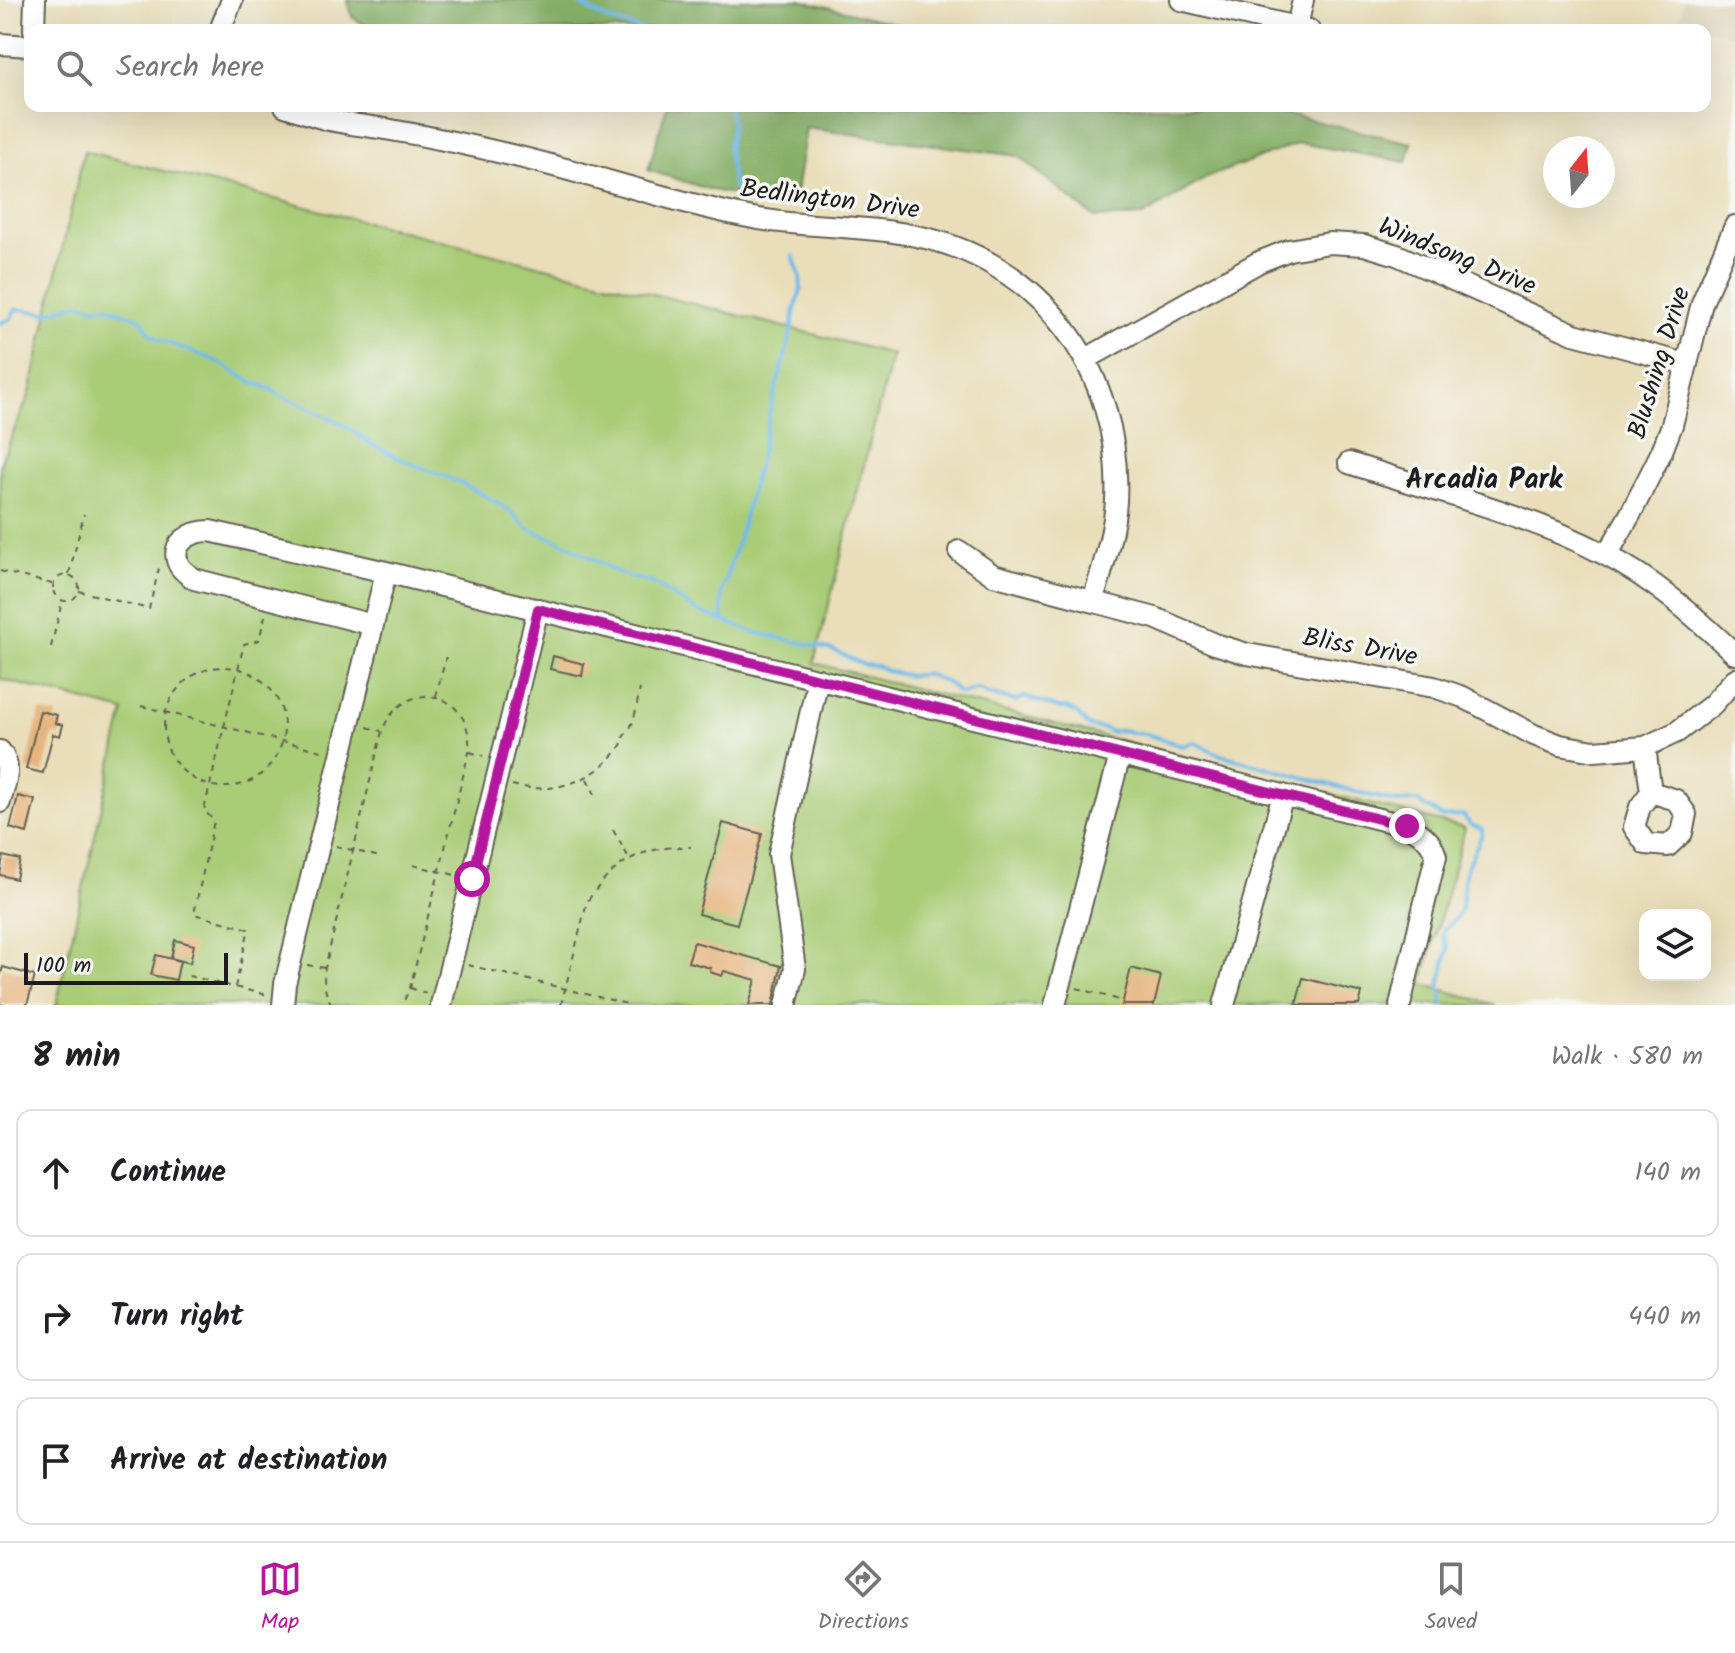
<!DOCTYPE html>
<meta charset="utf-8">
<style>
body{margin:0;font-family:Kalam,sans-serif;background:#f2f2f2;color:#202124}
.controls{position:absolute;right:24px;bottom:24px;display:grid;overflow:hidden;border-radius:16px;box-shadow:0 8px 32px #0002}
.controls button{width:72px;height:72px;display:grid;place-items:center;padding:0;border:0;border-bottom:2px solid #e0e0e0;background:#fff;color:#202124;font:40px sans-serif}
.compass{position:absolute;left:1543px;top:136px;width:72px;height:72px;border-radius:50%;background:#fff;box-shadow:0 8px 32px #0002;rotate:17deg}
.scale{position:absolute;left:24px;bottom:20px;width:204px;box-sizing:border-box;padding-left:8px;border:4px solid #1c1c1c;border-top:0;font-size:22px;line-height:28px;white-space:nowrap;color:#1c1c1c;-webkit-text-stroke:6px #f6f6f2;paint-order:stroke}
.stop{position:absolute;width:24px;height:24px;margin:-18px;border:6px solid #b5179e;border-radius:50%;background:#fff}
.stop.end{background:#b5179e;border-color:#fff;box-shadow:0 2px 8px #0008}
.list{margin:0;padding:0;list-style:none}
h2{display:flex;justify-content:space-between;align-items:center;height:104px;margin:0;padding:0 32px;font-size:34px}
h2 small{font-size:26px;font-weight:400;color:#757577}
.list li{display:grid;grid-template-columns:52px 1fr auto;gap:24px;align-items:center;box-sizing:border-box;height:128px;margin:0 16px 16px;padding:0 16px;border:2px solid #e0e0e0;border-radius:16px}
.list b{display:block;font-size:30px;white-space:nowrap}
.list em{font-size:26px;font-style:normal;color:#757577}
.icon{flex:none;width:44px;height:44px;fill:none;stroke:currentColor;stroke-width:2;stroke-linecap:round;stroke-linejoin:round}
.map{position:relative;flex:none;width:1735px;height:1005px;overflow:hidden}
.search{position:absolute;background:#fff;box-shadow:0 8px 32px #0002;left:24px;right:24px;top:24px;height:88px;display:flex;align-items:center;gap:20px;box-sizing:border-box;padding:0 28px;border-radius:16px;color:#757577;font-size:30px}
.sheet{height:536px;background:#fff}
nav{display:flex;justify-content:space-around;align-items:center;box-sizing:border-box;height:112px;border-top:2px solid #e0e0e0;background:#fff;font-size:22px;color:#757577}
nav a{display:grid;justify-items:center;gap:4px}
nav .on{color:#b5179e}
.map>svg:first-child{display:block}
</style>
<div class="map">
<svg width="1735" height="1005" viewBox="0 0 1735 1005">
<rect width="100%" height="100%" fill="#f6f6f2"/>
<filter id="ink" filterUnits="userSpaceOnUse"><feTurbulence type="fractalNoise" baseFrequency=".0125" numOctaves="2"/><feDisplacementMap in="SourceGraphic" scale="16" xChannelSelector="R" yChannelSelector="G"/><feConvolveMatrix kernelMatrix="1 2 1 2 8 2 1 2 1" color-interpolation-filters="sRGB"/></filter>
<filter id="wash" filterUnits="userSpaceOnUse"><feTurbulence type="fractalNoise" baseFrequency=".006" numOctaves="4" result="noise"/><feDisplacementMap in="SourceGraphic" scale="32" xChannelSelector="R" yChannelSelector="G"/><feGaussianBlur stdDeviation="1.8" result="paint"/><feColorMatrix in="noise" values="0 0 0 0 0 0 0 0 0 0 0 0 0 0 0 0 0 1.4 0 .05"/><feComposite in="paint" operator="in"/></filter>
<g filter="url(#wash)">
<rect width="100%" height="100%" fill="#e9deb9"/>
<path fill="#d9d0b1" d="M 1684,0 L 1735,0 L 1735,36 L 1679,21 Z"/>
<path fill="#a9cc76" stroke="#627449" stroke-width="2" d="M 84,151 L 892,354 L 814,663 L 1465,828 L 1422,984 L 1496,1005 L 56,1005 L 124,711 L 0,679 L 0,464 L 30,393 Z"/>
<path fill="#86b067" stroke="#516642" stroke-width="2" d="M 347,0 L 800,0 L 921,30 L 374,30 L 352,17 Z
M 667,106 L 1248,106 L 1412,143 L 1407,162 L 1299,143 L 1208,177 L 1143,216 L 1095,218 L 1018,156 L 806,128 L 794,205 L 711,190 L 648,170 Z"/>
<g fill="none" stroke-linecap="round" stroke-linejoin="round">
<path stroke="#6fbae9" stroke-width="4" d="M 572,0 L 606,19 L 642,30
M 728,106 L 732,122 L 728,151 L 734,188
M 0,323 L 10,319 L 16,309 L 47,313 L 80,303 L 93,307 L 108,307 L 141,319 L 150,333 L 158,339 L 214,360 L 252,382 L 271,389 L 281,396 L 301,404 L 341,423 L 373,445 L 400,459 L 459,482 L 500,504 L 511,512 L 527,528 L 567,544 L 613,570 L 629,577 L 651,582 L 697,611 L 753,632 L 833,650 L 864,665 L 878,666 L 887,671 L 909,676 L 926,674 L 948,683 L 959,693 L 964,693 L 977,689 L 988,694 L 1016,701 L 1025,697 L 1058,708 L 1067,708 L 1078,714 L 1086,724 L 1091,727 L 1106,729 L 1111,732 L 1123,730 L 1133,733 L 1146,734 L 1183,746 L 1193,742 L 1221,755 L 1342,788 L 1396,802 L 1419,801 L 1424,807 L 1432,810 L 1442,817 L 1463,815 L 1470,824 L 1482,829 L 1482,834 C 1478,846 1470,857 1466,870 C 1461,884 1466,902 1458,915 C 1455,921 1448,925 1444,929 L 1443,935 L 1448,949 L 1440,985 L 1443,1005
M 723,620 L 721,595 L 741,530 L 763,445 L 771,406 L 789,342 L 795,309 L 801,289 L 800,276 L 793,256"/>
</g>
<g id="blocks">
<path fill="#e6b57f" d="M 553,656 L 584,664 L 582,676 L 550,669 Z
M 40,711 L 57,715 L 55,723 L 63,725 L 60,736 L 53,734 L 43,773 L 26,769 Z
M 18,796 L 35,800 L 27,833 L 10,828 Z
M 723,823 L 762,834 L 737,924 L 698,914 Z
M 3,856 L 20,860 L 16,879 L 0,875 Z
M 175,940 L 194,945 L 190,963 L 171,958 Z
M 694,942 L 781,966 L 773,1005 L 749,1005 L 756,980 L 724,971 L 722,976 L 710,972 L 711,968 L 688,962 Z
M 156,955 L 180,961 L 176,980 L 151,975 Z
M 3,967 L 35,976 L 27,1005 L 0,1005 L 0,977 Z
M 1131,968 L 1161,976 L 1154,1005 L 1122,1005 Z
M 1303,978 L 1362,993 L 1359,1005 L 1296,1005 Z"/>
</g>
</g>
<g filter="url(#ink)">
<use href="#blocks" fill-opacity="0" stroke="#646053" stroke-width="2"/>
<g fill="none" stroke-linecap="round" stroke-linejoin="round">
<defs>
<path id="minor" d="M 1181,0 L 1309,30
M 1297,27 L 1303,0
M 34,30 L 35,0
M 220,30 L 232,0
M 0,44 L 30,46
M 285,106 C 298,110 311,115 325,119 C 346,124 369,126 391,130 C 432,137 474,146 515,156 C 591,174 666,200 743,216 C 798,228 855,224 911,235 C 1040,258 1123,372 1116,501 C 1114,534 1102,569 1093,601
M 1086,359 L 1259,262 L 1289,250 L 1329,243 L 1364,245 L 1397,255 L 1574,334 L 1686,364
M 1349,463 C 1433,491 1525,513 1604,554 C 1653,579 1695,616 1735,654
M 959,551 L 993,575 L 1155,618 L 1215,644 L 1247,654 L 1434,687 L 1463,697 L 1534,735 L 1560,745 L 1594,751 L 1645,747 L 1677,732 L 1712,705 L 1735,679
M 1607,555 L 1631,513 L 1662,451 L 1672,425 L 1702,303 L 1735,226
M 373,625 L 194,579 C 189,575 182,571 179,565 C 168,543 192,531 210,531 L 386,572
M 1645,747 L 1651,792 L 1640,807 L 1634,827 L 1646,844 L 1668,846 L 1682,833 L 1686,814 L 1676,800 L 1651,792
M 0,751 C 13,766 5,784 0,802
M 283,1005 L 285,984 L 386,572 L 1407,826 C 1422,834 1431,839 1436,856 L 1400,1005
M 441,1005 L 538,609
M 786,1005 L 795,969 L 779,854 L 818,679
M 1055,1005 L 1120,755
M 1224,1005 L 1283,795"/>
</defs>
<use href="#minor" stroke="#646053" stroke-width="24"/>
<path stroke="#646053" stroke-width="2" stroke-dasharray="6 6" stroke-linecap="butt" d="M 0,571 L 52,584
M 69,574 L 84,514
M53 588a13 13 0 1 1 26 0a13 13 0 1 1-26 0Z
M 79,591 L 149,609 L 160,564
M 51,647 L 62,602
M164 727a60 60 0 1 1 120 0a60 60 0 1 1-120 0Z
M 436,696 L 446,657
M 141,706 L 322,751
M 367,727 L 381,731
M 470,752 L 483,756
M 587,779 L 598,800
M 512,785 C 552,795 595,782 619,748 C 626,738 618,746 624,736 C 626,733 630,730 631,726 C 636,716 637,701 640,689
M 613,830 L 629,858
M 336,846 L 380,857
M 413,865 L 455,875
M 307,965 L 325,968
M 468,965 L 631,1005
M 189,976 L 267,995
M 235,987 L 249,929 L 194,914 L 214,821 L 204,810 L 244,644 L 259,640 L 265,616
M 410,988 L 426,993
M 1077,988 L 1123,1001
M 332,1005 C 324,992 323,982 325,968 L 382,731 C 405,674 474,691 469,752 L 410,988 L 402,1005
M 561,1005 L 587,902 C 615,861 641,846 691,847"/>
<use href="#minor" stroke="#fff" stroke-width="20"/>
</g>
</g>
<g fill="none" stroke-linecap="round" stroke-linejoin="round" filter="url(#ink)">
<path stroke="#b5179e" stroke-width="10" d="M 472,879 L 538,609 L 1407,826"/>
</g>
<g text-anchor="middle" dominant-baseline="central" stroke-width="7" stroke-linejoin="round" paint-order="stroke">
<g font-size="26" fill="#1c1c1c" stroke="#f6f6f2">
<text transform="translate(830 200) rotate(7)">Bedlington Drive</text>
<text transform="translate(1457 257) rotate(22)">Windsong Drive</text>
<text transform="translate(1660 363) rotate(-73)">Blushing Drive</text>
<text transform="translate(1360 648) rotate(10)">Bliss Drive</text>
</g>
<g font-size="28" font-weight="bold" fill="#1c1c1c" stroke="#f6f6f2">
<text x="1484" y="480">Arcadia Park</text>
</g>
</g>
</svg>
<div class="controls">
<button><svg class="icon" aria-label="layers" viewBox="0 0 24 24"><path d="M12 4l9 5-9 5-9-5zM3 14l9 5 9-5"/></svg></button>
</div>
<svg class="compass" viewBox="-18 -18 36 36"><path d="M0-13l5 13h-10z" fill="#e53935"/><path d="M0 13l5-13h-10z" fill="#757577"/></svg>
<div class="scale">100 m</div>
<div class="stop" style="left:472px;top:879px"></div>
<div class="stop end" style="left:1407px;top:826px"></div>
<div class="search"><svg class="icon" aria-label="search" viewBox="0 0 24 24"><circle cx="10" cy="10" r="6"/><path d="M15 15l6 6"/></svg>Search here</div>
</div>
<section class="sheet">
<h2>8 min<small>Walk · 580 m</small></h2>
<ul class="list">
<li><svg class="icon" aria-label="ahead" viewBox="0 0 24 24"><path d="M12 20V5M6 11l6-6 6 6"/></svg><div><b>Continue</b></div><em>140 m</em></li>
<li><svg class="icon" aria-label="right" viewBox="0 0 24 24"><path d="M7 20v-9h11M14 6l5 5-5 5"/></svg><div><b>Turn right</b></div><em>440 m</em></li>
<li><svg class="icon" aria-label="arrive" viewBox="0 0 24 24"><path d="M6 21V4h12l-3 4 3 4H6"/></svg><div><b>Arrive at destination</b></div></li>
</ul>
</section>
<nav>
<a class="on"><svg class="icon" aria-label="map" viewBox="0 0 24 24"><path d="M3 6l6-2 6 2 6-2v14l-6 2-6-2-6 2zM9 4v14M15 6v14"/></svg>Map</a>
<a><svg class="icon" aria-label="directions" viewBox="0 0 24 24"><path d="M12 3l9 9-9 9-9-9zM9 14v-3h6M13 9l2 2-2 2"/></svg>Directions</a>
<a><svg class="icon" aria-label="saved" viewBox="0 0 24 24"><path d="M7 4h10v16l-5-4-5 4z"/></svg>Saved</a>
</nav>
